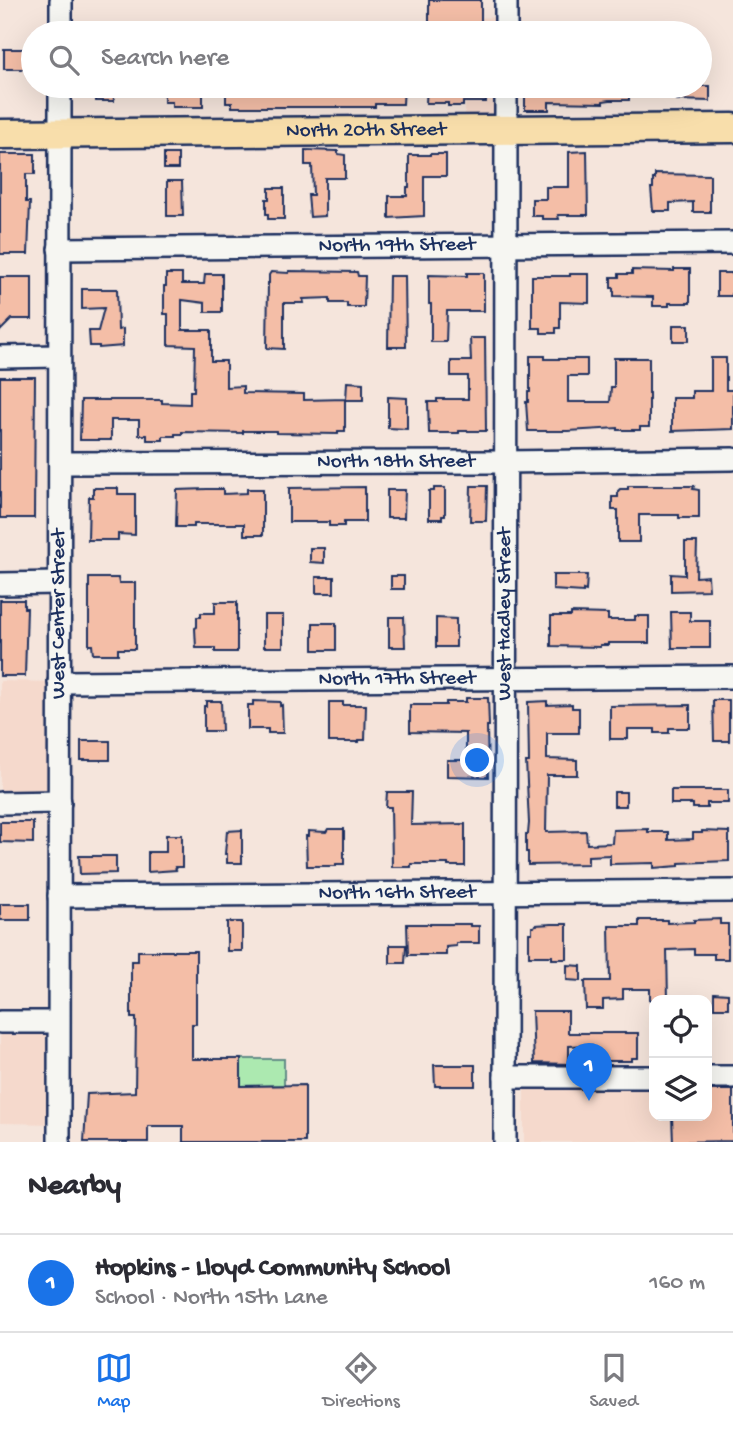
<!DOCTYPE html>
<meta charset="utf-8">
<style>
body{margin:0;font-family:"Gochi Hand",sans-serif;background:#f2f2f3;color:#2b2b33}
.controls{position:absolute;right:21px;bottom:21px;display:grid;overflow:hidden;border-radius:14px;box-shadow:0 7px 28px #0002}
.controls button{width:63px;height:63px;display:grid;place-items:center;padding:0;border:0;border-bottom:2px solid #e1e1e2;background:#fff;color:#2b2b33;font:35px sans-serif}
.you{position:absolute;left:478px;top:761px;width:24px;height:24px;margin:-18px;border:5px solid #fff;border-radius:50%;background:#1a73e8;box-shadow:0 0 0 10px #1a73e833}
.badge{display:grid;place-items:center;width:46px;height:46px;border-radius:50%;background:#1a73e8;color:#fff;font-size:23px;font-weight:700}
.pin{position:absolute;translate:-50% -58px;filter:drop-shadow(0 2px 4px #0008)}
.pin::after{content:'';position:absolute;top:37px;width:24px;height:21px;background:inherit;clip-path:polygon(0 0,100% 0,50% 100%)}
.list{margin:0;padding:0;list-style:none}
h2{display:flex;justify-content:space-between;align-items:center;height:91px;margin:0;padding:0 28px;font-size:30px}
h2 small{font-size:23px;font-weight:400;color:#7c7c81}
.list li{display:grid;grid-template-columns:46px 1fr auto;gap:21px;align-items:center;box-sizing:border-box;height:98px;padding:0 28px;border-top:2px solid #e1e1e2}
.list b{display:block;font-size:26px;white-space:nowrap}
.list p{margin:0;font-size:23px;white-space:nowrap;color:#7c7c81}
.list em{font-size:23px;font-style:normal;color:#7c7c81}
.icon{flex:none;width:38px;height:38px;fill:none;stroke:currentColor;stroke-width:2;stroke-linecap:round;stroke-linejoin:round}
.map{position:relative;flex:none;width:733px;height:1142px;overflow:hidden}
.search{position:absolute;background:#fff;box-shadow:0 7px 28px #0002;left:21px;right:21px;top:21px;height:77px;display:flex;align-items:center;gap:18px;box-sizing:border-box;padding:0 24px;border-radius:38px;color:#7c7c81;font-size:26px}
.sheet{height:189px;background:#fff}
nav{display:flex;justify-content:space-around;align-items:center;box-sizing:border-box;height:98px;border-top:2px solid #e1e1e2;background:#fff;font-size:19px;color:#7c7c81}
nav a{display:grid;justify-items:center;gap:4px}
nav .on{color:#1a73e8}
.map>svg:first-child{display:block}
</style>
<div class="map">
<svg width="733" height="1142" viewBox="0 0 733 1142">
<rect width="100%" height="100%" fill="#f5e5dc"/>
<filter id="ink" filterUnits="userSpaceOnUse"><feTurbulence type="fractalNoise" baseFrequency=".0143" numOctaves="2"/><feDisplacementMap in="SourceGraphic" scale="14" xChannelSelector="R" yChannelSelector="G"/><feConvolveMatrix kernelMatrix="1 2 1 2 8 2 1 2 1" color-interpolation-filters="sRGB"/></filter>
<g filter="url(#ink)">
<path fill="#f5d9cc" d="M 506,17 L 506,33 L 466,33 L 466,18 Z
M 465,86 L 506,86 L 506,130 L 465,131 Z
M 0,681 L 59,682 L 60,802 L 0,803 Z
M 0,1022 L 58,1022 L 59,1124 L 0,1123 Z
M 707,1084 L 733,1084 L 733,1142 L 524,1142 L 524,1087 L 654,1085 L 654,1116 L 707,1116 Z"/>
<path fill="#ace9b0" stroke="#648c87" stroke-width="2" d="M 241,1059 L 284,1059 L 284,1085 L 241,1086 Z"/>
<path fill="#f4bea7" stroke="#1b2f5e" stroke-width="2" d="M 429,0 L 481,0 L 481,33 L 429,33 Z
M 4,49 L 25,49 L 25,69 L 4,69 Z
M 96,86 L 113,86 L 114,101 L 96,101 Z
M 164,86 L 203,86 L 203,107 L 172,107 L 172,102 L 164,102 Z
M 226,86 L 404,86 L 403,104 L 375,104 L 375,107 L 232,107 L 232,103 L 226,103 Z
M 427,86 L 486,86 L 486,102 L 463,102 L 463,106 L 448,106 L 448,103 L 426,103 Z
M 525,86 L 629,86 L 629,100 L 610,100 L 603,101 L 603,103 L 549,102 L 549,110 L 525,110 Z
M 677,86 L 710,86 L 710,101 L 677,100 Z
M 305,150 L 338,151 L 338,154 L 345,155 L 345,178 L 325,178 L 325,216 L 310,217 L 308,195 L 313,195 L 312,165 L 305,165 Z
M 587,151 L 588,215 L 558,215 L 559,219 L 542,219 L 542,216 L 532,216 L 532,199 L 546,199 L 546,187 L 569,187 L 569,152 Z
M 0,154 L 35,154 L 35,174 L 26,174 L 26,202 L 30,202 L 28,254 L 0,254 Z
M 164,154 L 178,154 L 178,169 L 164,169 Z
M 430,154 L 446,154 L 446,176 L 424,176 L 424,216 L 389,218 L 389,196 L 407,196 L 407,187 L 409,187 L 409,155 L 430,155 Z
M 655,174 L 710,175 L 710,212 L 693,212 L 693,202 L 670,203 L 670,211 L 653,211 L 651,188 L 653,188 L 653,179 L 655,179 Z
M 167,181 L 182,181 L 183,216 L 167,216 Z
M 269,188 L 284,188 L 284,219 L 268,219 L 268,214 L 266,214 L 266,199 L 269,199 Z
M 674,269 L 690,269 L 690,303 L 669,303 L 669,306 L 653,306 L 653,297 L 614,296 L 614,288 L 611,288 L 611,277 L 619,277 L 619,274 L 632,274 L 632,270 L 674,271 Z
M 289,271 L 357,272 L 358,276 L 365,276 L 364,307 L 347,307 L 347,303 L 330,303 L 330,298 L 303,299 L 304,303 L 284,303 L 284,349 L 267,348 L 268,283 L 269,283 L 269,275 L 271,272 L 289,273 Z
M 467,273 L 484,273 L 484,311 L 447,311 L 446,342 L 431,342 L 431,304 L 429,304 L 429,275 L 467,276 Z
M 717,273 L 732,273 L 732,296 L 717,296 Z
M 166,274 L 182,274 L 182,284 L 204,284 L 205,274 L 222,274 L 222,312 L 205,312 L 205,303 L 182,300 L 182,330 L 211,330 L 211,361 L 226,361 L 226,387 L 243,386 L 243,393 L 304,394 L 304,400 L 345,399 L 345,431 L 338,431 L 338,434 L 276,433 L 276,431 L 243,431 L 243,433 L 182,432 L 182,434 L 175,434 L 175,436 L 163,436 L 163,440 L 147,440 L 147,435 L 139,435 L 139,420 L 111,420 L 111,440 L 80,440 L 81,400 L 162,400 L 162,403 L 190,404 L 190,391 L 194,391 L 195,346 L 168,345 L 168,314 L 164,314 L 164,286 L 166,286 Z
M 570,274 L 589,274 L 589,303 L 560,302 L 560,328 L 556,328 L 556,333 L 541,333 L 541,328 L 532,328 L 532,276 L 570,276 Z
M 389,276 L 405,276 L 406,347 L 388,347 Z
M 0,277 L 32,277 L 32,319 L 12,319 L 0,331 Z
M 82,289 L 117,289 L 118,330 L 123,329 L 123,346 L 99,348 L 99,346 L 90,346 L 89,331 L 98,331 L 104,308 L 82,309 Z
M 673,325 L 689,325 L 689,341 L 673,341 Z
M 470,338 L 485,338 L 486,431 L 459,431 L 459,433 L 429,433 L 428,402 L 437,402 L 437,399 L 468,399 L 468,376 L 451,376 L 451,361 L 471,361 Z
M 530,356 L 545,356 L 545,359 L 587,359 L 587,376 L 568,376 L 568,402 L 610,402 L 611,387 L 614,387 L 614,358 L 649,358 L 649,427 L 640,427 L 640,430 L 618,430 L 618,428 L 568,431 L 528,431 L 526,402 L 528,402 L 528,392 L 530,392 Z
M 711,358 L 726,358 L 726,390 L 733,390 L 733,429 L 672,431 L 672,398 L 692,398 L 692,391 L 711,391 Z
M 0,377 L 35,377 L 34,518 L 0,518 Z
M 347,382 L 363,383 L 363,400 L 346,400 Z
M 388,397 L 407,398 L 407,429 L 388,428 Z
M 471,486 L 487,486 L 486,521 L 470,521 Z
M 628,486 L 694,486 L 693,489 L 699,490 L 699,518 L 679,518 L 679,515 L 639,515 L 639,542 L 618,542 L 618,510 L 612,510 L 612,497 L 618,497 L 618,491 L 620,489 L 628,489 Z
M 365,487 L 365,522 L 344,522 L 344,526 L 329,526 L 329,522 L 289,522 L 289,488 Z
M 93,488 L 118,488 L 118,494 L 135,494 L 135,535 L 118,534 L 118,540 L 88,540 L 89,497 L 93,497 Z
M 434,488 L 445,488 L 445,516 L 442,516 L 442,519 L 429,519 L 429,491 L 434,491 Z
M 207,489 L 223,489 L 223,494 L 247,493 L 247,489 L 263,489 L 263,535 L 244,535 L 244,524 L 194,524 L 194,527 L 176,527 L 177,490 Z
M 387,490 L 405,490 L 404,518 L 387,518 Z
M 685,542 L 697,542 L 696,577 L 708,576 L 709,590 L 671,591 L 671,574 L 685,575 Z
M 310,548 L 324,548 L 324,563 L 310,562 Z
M 553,575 L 587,575 L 586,591 L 583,590 L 583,592 L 553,590 Z
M 391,576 L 404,576 L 404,589 L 391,589 Z
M 316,577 L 334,577 L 334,593 L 316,593 Z
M 89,578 L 118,578 L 119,583 L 135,583 L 135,649 L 118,649 L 118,654 L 93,654 L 92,645 L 89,645 Z
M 0,600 L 24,600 L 24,608 L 27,608 L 25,676 L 0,676 Z
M 215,602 L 237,602 L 237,652 L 215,652 L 215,648 L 196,648 L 195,628 L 197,627 L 197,617 L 201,617 L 201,613 L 215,613 Z
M 671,612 L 690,612 L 690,621 L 710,621 L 710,648 L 672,648 Z
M 571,613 L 608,614 L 608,620 L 635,620 L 635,616 L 649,616 L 649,643 L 608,643 L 608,645 L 600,645 L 600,647 L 551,646 L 551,616 L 571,616 Z
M 264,615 L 283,615 L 283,647 L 264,647 Z
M 389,617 L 404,617 L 405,647 L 389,647 Z
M 436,618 L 456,619 L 456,647 L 436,647 Z
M 313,623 L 336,623 L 336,650 L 313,650 Z
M 466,698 L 488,698 L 489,726 L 487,726 L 488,777 L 447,776 L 447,760 L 466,760 L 466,733 L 410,732 L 410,705 L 446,705 L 446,702 L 466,702 Z
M 713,700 L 729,700 L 729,741 L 714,741 Z
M 206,701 L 221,701 L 222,731 L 204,731 L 204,706 L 206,706 Z
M 253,701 L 280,702 L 280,706 L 282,705 L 283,733 L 268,733 L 268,729 L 248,729 L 248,705 L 253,705 Z
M 547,701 L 547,705 L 572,704 L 572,708 L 579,708 L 579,733 L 547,733 L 547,759 L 577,760 L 577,775 L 547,775 L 546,832 L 586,831 L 587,844 L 612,843 L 613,830 L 648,829 L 648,832 L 668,832 L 668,840 L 693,839 L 693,833 L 702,833 L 702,831 L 729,832 L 729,861 L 679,863 L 679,866 L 654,868 L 654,863 L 610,864 L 610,855 L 588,856 L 588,864 L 528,865 L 528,852 L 526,852 L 526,834 L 528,834 L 529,823 L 526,762 L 529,762 L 528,702 Z
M 329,702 L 343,702 L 343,705 L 366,705 L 365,740 L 359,740 L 359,742 L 329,742 Z
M 690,705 L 690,728 L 669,728 L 669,733 L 655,733 L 655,729 L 628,729 L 628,739 L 610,739 L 610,706 Z
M 81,741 L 110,741 L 110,760 L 81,760 Z
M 671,790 L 728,790 L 728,803 L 707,803 L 707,808 L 693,808 L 693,804 L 671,804 Z
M 387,792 L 412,792 L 411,825 L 465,824 L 465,866 L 448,866 L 448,864 L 411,864 L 411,867 L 392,867 L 391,807 L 386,807 Z
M 614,792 L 626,792 L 626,806 L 614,806 Z
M 0,822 L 33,822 L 33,843 L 0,842 Z
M 328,829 L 344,829 L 344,864 L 336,864 L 336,866 L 307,866 L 306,836 L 308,836 L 308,831 L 326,832 Z
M 242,830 L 242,863 L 227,863 L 227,854 L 225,854 L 227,831 Z
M 166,835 L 182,835 L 182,867 L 175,867 L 176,870 L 148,872 L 148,852 L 166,852 Z
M 79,856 L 116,856 L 116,873 L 80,874 Z
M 0,904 L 30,904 L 30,920 L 0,920 Z
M 720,919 L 720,924 L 728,924 L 728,959 L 714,959 L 714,954 L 694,954 L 694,949 L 667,950 L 668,1000 L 650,1000 L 650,989 L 623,989 L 623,999 L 603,1000 L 603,1009 L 586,1009 L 585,981 L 610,981 L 609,926 L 639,926 L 639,920 L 667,920 L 667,923 L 694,922 L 694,920 Z
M 227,922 L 242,922 L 242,951 L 227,951 Z
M 407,924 L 470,924 L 470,926 L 479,926 L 479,943 L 456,943 L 456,946 L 446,947 L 446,955 L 408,955 Z
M 552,924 L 567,924 L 567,959 L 552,959 L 552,956 L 529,956 L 529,933 L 532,933 L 532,927 L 534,927 L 535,925 Z
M 390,945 L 406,945 L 405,963 L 390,963 Z
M 138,951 L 196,951 L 196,1024 L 192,1024 L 192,1059 L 241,1059 L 241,1086 L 305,1085 L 305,1142 L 183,1142 L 183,1126 L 148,1126 L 148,1142 L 84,1142 L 87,1094 L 135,1092 L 136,1018 L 131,1018 L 131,961 L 138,961 Z
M 567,965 L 581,966 L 581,981 L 567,980 Z
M 714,993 L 728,994 L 728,1008 L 714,1008 Z
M 532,1011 L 568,1011 L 568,1033 L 638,1033 L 638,1058 L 632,1058 L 632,1061 L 592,1061 L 592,1045 L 569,1046 L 569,1064 L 534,1063 Z
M 434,1065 L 475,1065 L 475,1086 L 435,1086 Z
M 707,1090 L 733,1090 L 733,1141 L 673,1142 L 672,1116 L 707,1116 Z"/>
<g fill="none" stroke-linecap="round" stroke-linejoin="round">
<defs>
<g id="minor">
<path d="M 61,33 L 61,0"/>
<path d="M 506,33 L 506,0"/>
<path id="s1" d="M 59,249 L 733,243"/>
<path d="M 0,357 L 59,356"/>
<path id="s2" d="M 60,463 L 504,462 L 733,459"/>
<path d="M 0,584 L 59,583"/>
<path id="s3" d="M 59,682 L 733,677"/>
<path d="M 0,803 L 60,802"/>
<path id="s4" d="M 59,896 L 733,891"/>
<path d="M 0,1022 L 58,1022"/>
<path d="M 505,1077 L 654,1077"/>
<path d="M 707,1077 L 733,1077"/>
<path id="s5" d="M 59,1142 L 60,86"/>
<path id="s6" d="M 505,1142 L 506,86"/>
</g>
<g id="major">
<path id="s7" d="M 0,134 L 733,128"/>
</g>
</defs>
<use href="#minor" stroke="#1b2f5e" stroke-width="26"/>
<use href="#major" stroke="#1b2f5e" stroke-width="33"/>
<use href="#minor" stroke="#f6f6f2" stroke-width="21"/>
<use href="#major" stroke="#f8deab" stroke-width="28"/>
</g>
</g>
<g text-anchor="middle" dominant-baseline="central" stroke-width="6" stroke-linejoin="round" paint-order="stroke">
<g font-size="21" fill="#1b2f5e" stroke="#f6f6f2">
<text stroke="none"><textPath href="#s7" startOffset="366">North 20th Street</textPath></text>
<text stroke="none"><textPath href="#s1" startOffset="338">North 19th Street</textPath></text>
<text stroke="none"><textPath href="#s2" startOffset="336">North 18th Street</textPath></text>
<text stroke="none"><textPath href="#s5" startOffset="528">West Center Street</textPath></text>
<text stroke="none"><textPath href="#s6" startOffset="528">West Hadley Street</textPath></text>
<text stroke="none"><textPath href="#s3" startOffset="338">North 17th Street</textPath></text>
<text stroke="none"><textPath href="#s4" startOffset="338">North 16th Street</textPath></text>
</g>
</g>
</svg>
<div class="controls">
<button><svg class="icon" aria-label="locate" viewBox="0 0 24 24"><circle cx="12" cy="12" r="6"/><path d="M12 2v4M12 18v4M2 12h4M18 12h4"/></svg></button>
<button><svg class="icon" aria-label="layers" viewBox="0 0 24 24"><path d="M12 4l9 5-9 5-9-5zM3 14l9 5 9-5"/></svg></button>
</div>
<div class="you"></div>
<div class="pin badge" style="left:589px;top:1101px">1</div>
<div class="search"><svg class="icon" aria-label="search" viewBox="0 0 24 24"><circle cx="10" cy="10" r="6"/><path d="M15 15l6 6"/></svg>Search here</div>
</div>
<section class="sheet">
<h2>Nearby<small></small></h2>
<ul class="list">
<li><span class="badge">1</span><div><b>Hopkins - Lloyd Community School</b><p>School · North 15th Lane</p></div><em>160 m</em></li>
</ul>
</section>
<nav>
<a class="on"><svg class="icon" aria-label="map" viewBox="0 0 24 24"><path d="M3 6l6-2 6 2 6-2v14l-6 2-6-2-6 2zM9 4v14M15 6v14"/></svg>Map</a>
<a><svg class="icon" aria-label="directions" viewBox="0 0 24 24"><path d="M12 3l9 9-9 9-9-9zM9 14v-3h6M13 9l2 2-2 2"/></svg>Directions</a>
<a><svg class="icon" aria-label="saved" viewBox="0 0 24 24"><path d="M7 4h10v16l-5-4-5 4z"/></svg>Saved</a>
</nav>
